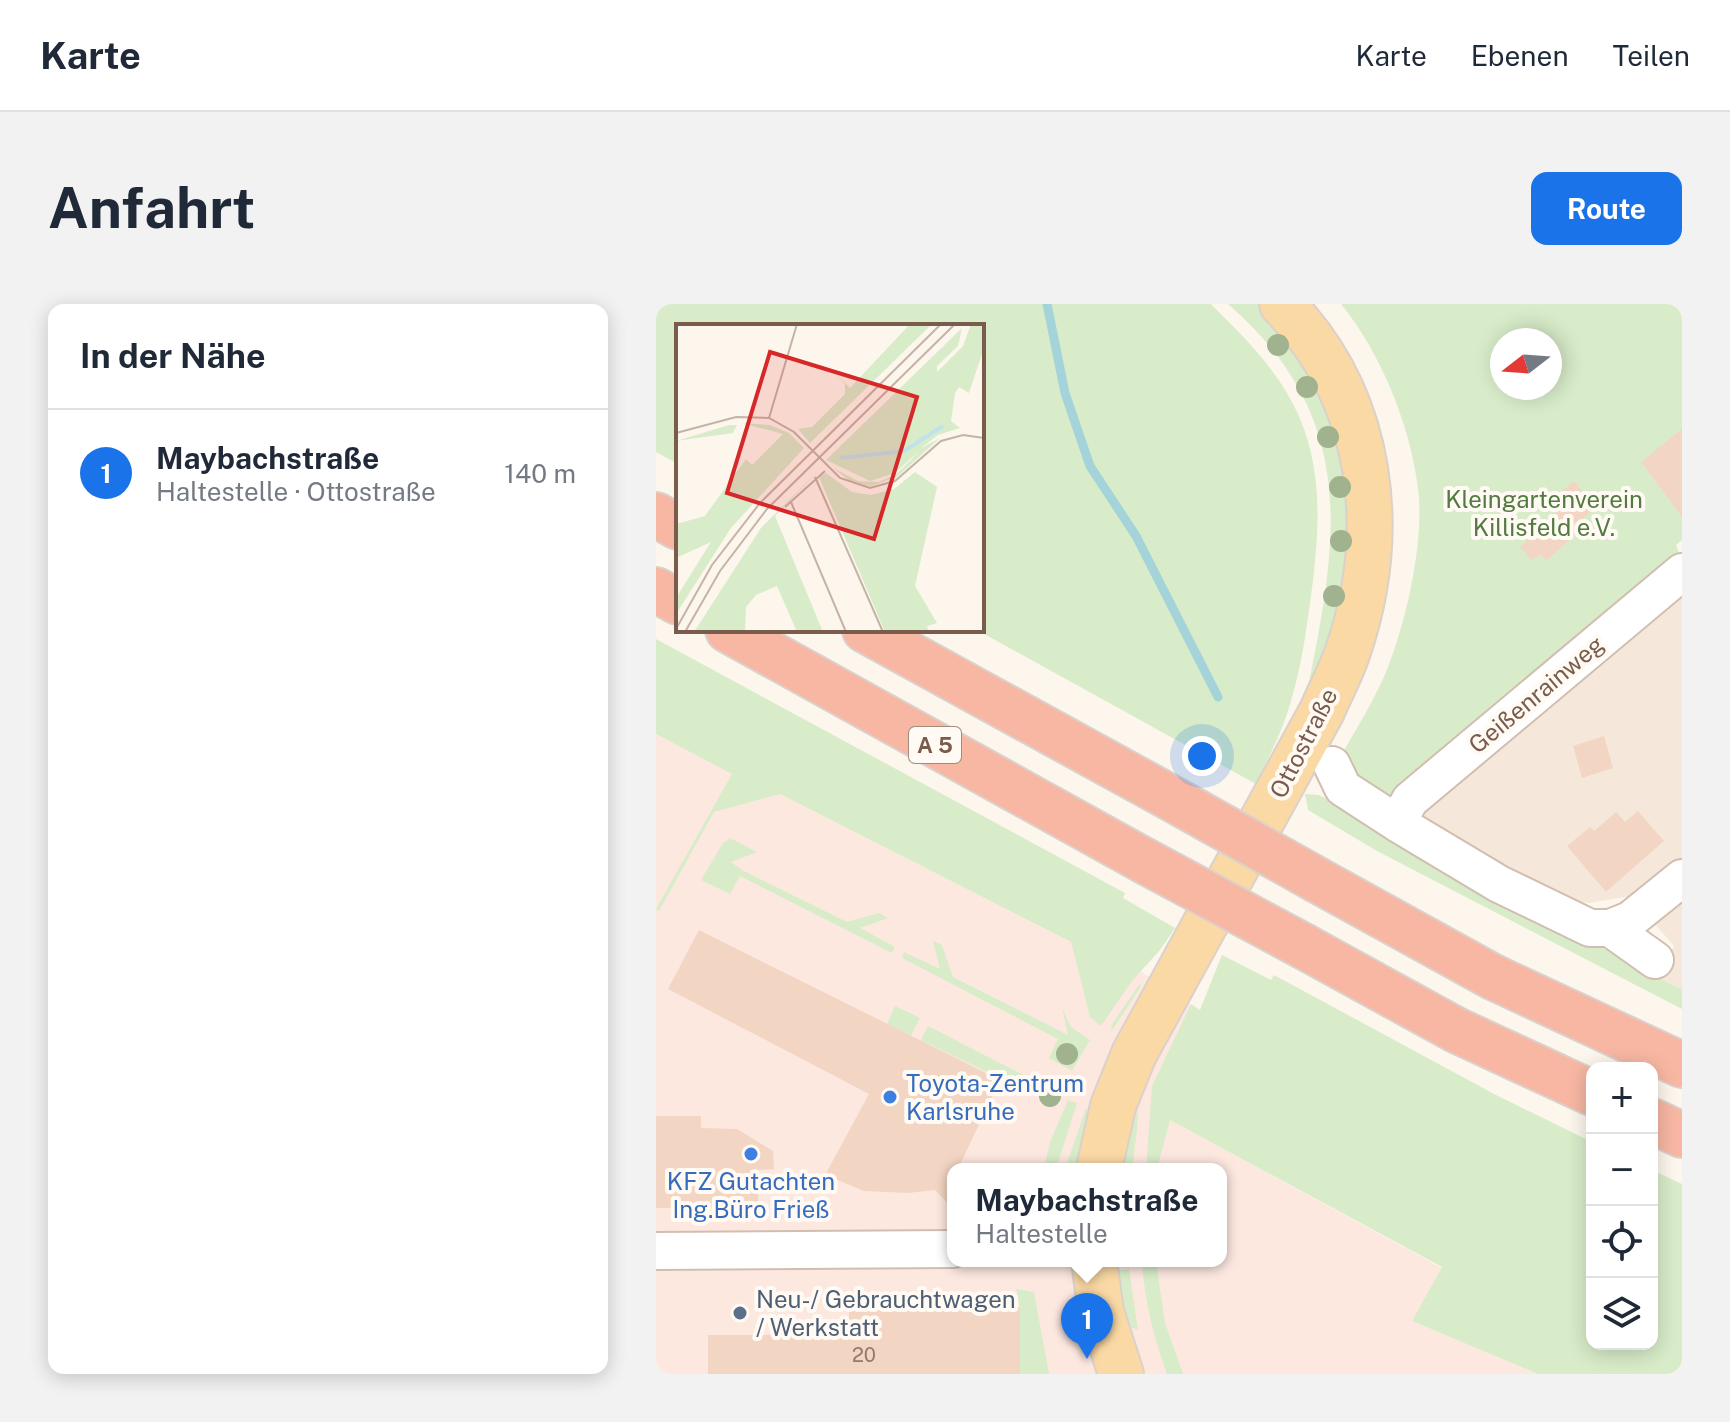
<!DOCTYPE html>
<html lang="de">
<meta charset="utf-8">
<style>
body{margin:0;font-family:"Public Sans",sans-serif;background:#f2f2f3;color:#1f2937}
.controls{position:absolute;right:24px;bottom:24px;display:grid;overflow:hidden;border-radius:16px;box-shadow:0 4px 20px #0003}
.controls button{width:72px;height:72px;display:grid;place-items:center;padding:0;border:0;border-bottom:2px solid #e0e1e3;background:#fff;color:#1f2937;font:40px sans-serif}
.compass{position:absolute;left:834px;top:24px;width:72px;height:72px;border-radius:50%;background:#fff;box-shadow:0 4px 20px #0003;rotate:253deg}
.you{position:absolute;left:546px;top:452px;width:28px;height:28px;margin:-20px;border:6px solid #fff;border-radius:50%;background:#1a73e8;box-shadow:0 0 0 12px #1a73e833}
.badge{display:grid;place-items:center;width:52px;height:52px;border-radius:50%;background:#1a73e8;color:#fff;font-size:26px;font-weight:700}
.pin{position:absolute;translate:-50% -66px;filter:drop-shadow(0 2px 4px #0008)}
.pin::after{content:'';position:absolute;top:42px;width:28px;height:24px;background:inherit;clip-path:polygon(0 0,100% 0,50% 100%)}
.popup{position:absolute;left:291px;top:859px;width:280px;height:104px;box-sizing:border-box;display:grid;place-content:center;border-radius:16px;background:#fff;filter:drop-shadow(0 2px 6px #0005);font-size:26px;white-space:nowrap;color:#747a83}
.popup b{font-size:30px;color:#1f2937}
.popup::after{content:'';position:absolute;left:50%;top:100%;margin-left:-16px;border:16px solid transparent;border-top-color:#fff}
.list{margin:0;padding:0;list-style:none}
h2{display:flex;justify-content:space-between;align-items:center;height:104px;margin:0;padding:0 32px;font-size:34px}
h2 small{font-size:26px;font-weight:400;color:#747a83}
.list li{display:grid;grid-template-columns:52px 1fr auto;gap:24px;align-items:center;box-sizing:border-box;height:128px;padding:0 32px;border-top:2px solid #e0e1e3}
.list b{display:block;font-size:30px;white-space:nowrap}
.list p{margin:0;font-size:26px;white-space:nowrap;color:#747a83}
.list em{font-size:26px;font-style:normal;color:#747a83}
.icon{flex:none;width:44px;height:44px;fill:none;stroke:currentColor;stroke-width:2;stroke-linecap:round;stroke-linejoin:round}
.map{position:relative;flex:none;width:1026px;height:1070px;overflow:hidden;border-radius:16px}
header{display:flex;align-items:center;gap:48px;box-sizing:border-box;height:112px;padding:0 40px;background:#fff;border-bottom:2px solid #e0e1e3}
header strong{font-size:38px}
nav{display:flex;gap:44px;margin-inline-start:auto;font-size:28px}
.intro{display:flex;align-items:center;justify-content:space-between;box-sizing:border-box;height:192px;padding:0 48px}
h1{margin:0;font-size:56px}
.button{padding:20px 36px;border-radius:16px;background:#1a73e8;color:#fff;font-size:28px;font-weight:700}
main{display:flex;gap:48px;padding:0 48px}
aside{flex:1;background:#fff;border-radius:16px;box-shadow:0 4px 20px #0003}
.map>svg:first-child{display:block}
</style>
<header>
<strong>Karte</strong>
<nav><a>Karte</a><a>Ebenen</a><a>Teilen</a></nav>
</header>
<div class="intro"><h1>Anfahrt</h1><a class="button">Route</a></div>
<main>
<aside>
<h2>In der Nähe<small></small></h2>
<ul class="list">
<li><span class="badge">1</span><div><b>Maybachstraße</b><p>Haltestelle · Ottostraße</p></div><em>140 m</em></li>
</ul>
</aside>
<div class="map">
<svg width="1026" height="1070" viewBox="0 0 1026 1070">
<rect width="100%" height="100%" fill="#fdf6ec"/>
<path fill="#f5e8da" d="M 1026,286 L 1026,685 L 1002,674 L 1018,642 L 975,592 L 933,599 L 905,596 L 768,519 L 768,511 L 773,503 Z"/>
<path fill="#fde8e0" fill-rule="evenodd" d="M 0,430 L 76,469 L 124,490 L 415,638 L 486,668 L 535,700 L 536,712 L 514,816 L 786,964 L 756,1017 L 882,1070 L 0,1070 ZM 297,865 L 565,865 L 565,957 L 297,957 Z"/>
<path fill="#d8ecc9" fill-rule="evenodd" d="M 0,0 L 555,0 C 585,30 616,60 636,98 C 671,163 663,236 653,306 C 648,343 642,378 630,413 C 622,436 610,458 600,480 L 321,326 L 326,326 L 326,22 L 22,22 L 22,160 L 0,148 Z
M 572,0 L 605,0 L 628,25 L 684,125 L 699,233 L 676,342 L 651,389 C 682,234 704,115 572,0 Z
M 685,0 L 1026,0 L 1026,236 L 1020,241 L 1025,255 L 760,476 L 733,491 L 714,491 L 687,455 L 689,445 C 702,422 716,399 727,375 C 749,325 769,238 762,184 C 754,121 725,49 685,0 ZM 846,36 L 894,36 L 894,84 L 846,84 Z
M 0,335 L 469,589 L 467,594 L 519,624 L 504,646 L 476,677 L 445,722 L 434,713 L 415,638 L 124,490 L 58,508 L 3,607 L 0,605 L 76,470 L 0,430 Z
M 649,490 L 663,491 L 681,500 L 1002,674 L 1026,685 L 1026,705 L 721,547 L 652,506 Z
M 74,534 L 101,548 L 75,558 L 86,566 L 191,618 L 223,609 L 232,614 L 204,624 L 239,643 L 236,649 L 84,572 L 74,590 L 45,576 L 67,539 Z
M 277,637 L 286,641 L 297,673 L 412,731 L 406,704 L 415,723 L 434,736 L 416,767 L 393,754 L 402,735 L 246,654 L 248,648 L 284,665 Z
M 566,651 L 615,676 L 618,671 L 840,791 L 936,838 L 936,1040 L 996,1040 L 996,866 L 1026,880 L 1026,1070 L 882,1070 L 756,1017 L 786,963 L 514,816 L 501,865 L 490,865 L 496,782 L 535,700 L 544,706 Z
M 485,678 L 484,684 L 455,728 L 456,720 Z
M 239,702 L 264,714 L 255,732 L 231,720 Z
M 272,722 L 377,776 L 376,780 L 366,785 L 265,736 Z
M 483,774 L 481,826 L 476,865 L 458,865 Z
M 412,796 L 421,799 L 400,865 L 388,865 L 394,838 Z
M 430,804 L 436,812 L 425,865 L 409,865 Z
M 486,957 L 500,957 L 509,1019 L 527,1070 L 511,1070 C 498,1035 488,995 486,957 Z
M 473,965 L 482,1026 L 472,1022 L 458,967 Z
M 360,985 L 378,988 L 393,1070 L 364,1070 L 364,1003 Z
M 194,987 L 286,987 L 284,1004 L 193,1004 Z"/>
<g fill="none" stroke-linecap="round" stroke-linejoin="round">
<path stroke="#a5d3da" stroke-width="9" d="M 391,0 L 409,89 L 434,162 L 480,232 L 562,393"/>
</g>
<path fill="#f3d5c3" d="M 1026,125 L 1026,213 L 985,158 Z
M 918,177 L 940,204 L 916,223 L 921,229 L 890,257 L 884,250 L 876,256 L 864,243 L 907,203 L 899,193 Z
M 948,432 L 957,464 L 926,474 L 917,442 Z
M 982,507 L 1008,537 L 950,588 L 911,542 L 934,523 L 938,527 L 960,508 L 969,518 Z
M 43,626 L 344,776 L 302,865 L 297,865 L 297,905 L 279,886 L 252,889 L 208,887 L 169,871 L 213,790 L 12,685 Z
M 0,812 L 45,812 L 45,824 L 81,825 L 117,847 L 118,865 L 102,866 L 102,904 L 0,904 Z
M 364,1003 L 364,1070 L 52,1070 L 52,1031 L 167,1031 L 167,1020 L 193,1019 L 193,1004 Z"/>
<g fill="none" stroke-linecap="round" stroke-linejoin="round">
<defs>
<path id="minor" d="M 676,461 L 687,484 L 741,519 L 843,580 L 934,624 L 954,624 L 999,656
M 741,519 L 754,496 L 1026,268
M 954,624 L 974,616 L 1026,574
M 0,947 L 297,945"/>
<path id="major" d="M 443,865 L 457,802 L 478,750 L 666,407 C 674,388 684,370 691,350 C 733,229 719,95 626,0
M 438,957 L 445,1008 L 465,1070"/>
<path id="highway" d="M 0,211 L 22,223
M 0,286 L 22,298
M 72,326 L 487,556
M 209,326 L 524,499
M 663,577 L 837,673 L 1026,761
M 649,643 L 800,726 L 936,789
M 996,817 L 1026,831"/>
</defs>
<use href="#minor" stroke="#d1beb0" stroke-width="40"/>
<use href="#major" stroke="#dad1cd" stroke-width="48"/>
<use href="#highway" stroke="#dad1cd" stroke-width="48"/>
<use href="#minor" stroke="#fff" stroke-width="36"/>
<use href="#major" stroke="#fbd9a5" stroke-width="44"/>
<use href="#highway" stroke="#f7b7a3" stroke-width="44"/>
<defs>
<path id="highway-bridge" d="M 524,499 L 663,577
M 487,556 L 649,643"/>
</defs>
<use href="#highway-bridge" stroke="#dad1cd" stroke-width="48" stroke-linecap="butt"/>
<use href="#highway-bridge" stroke="#f7b7a3" stroke-width="44"/>
</g>
<g fill="#a0b28e">
<circle cx="622" cy="41" r="11"/>
<circle cx="651" cy="83" r="11"/>
<circle cx="672" cy="133" r="11"/>
<circle cx="684" cy="183" r="11"/>
<circle cx="685" cy="237" r="11"/>
<circle cx="678" cy="292" r="11"/>
<circle cx="411" cy="750" r="11"/>
<circle cx="394" cy="792" r="11"/>
</g>
<g fill="#3f7fe0" stroke="#fffaf3" stroke-width="3">
<circle cx="234" cy="793" r="8"/>
<circle cx="95" cy="850" r="8"/>
</g>
<circle fill="#5c6f8a" stroke="#fffaf3" stroke-width="3" cx="84" cy="1009" r="8"/>
<g text-anchor="middle" dominant-baseline="central" stroke-width="8" stroke-linejoin="round" paint-order="stroke">
<g font-size="20" fill="#987a6a">
<text x="208" y="1051">20</text>
</g>
<rect fill="#fffaf3" stroke="#a28b7f" stroke-width="2" x="253" y="423" width="52" height="36" rx="6"/>
<g font-size="22" font-weight="bold" fill="#7a5c4d">
<text x="279" y="441">A 5</text>
</g>
<g font-size="24" fill="#537a41" stroke="#fffaf3">
<text x="888" y="195">Kleingartenverein<tspan x="888" dy="28">Killisfeld e.V.</tspan></text>
</g>
<g font-size="24" fill="#7a5c4d" stroke="#fffaf3">
<text transform="translate(880 390) rotate(-40)">Geißenrainweg</text>
<text transform="translate(647 439) rotate(-63)">Ottostraße</text>
</g>
<g font-size="24" fill="#366cbe" stroke="#fffaf3" text-anchor="start">
<text x="250" y="779">Toyota-Zentrum<tspan x="250" dy="28">Karlsruhe</tspan></text>
<text x="95" y="877" text-anchor="middle">KFZ Gutachten<tspan x="95" dy="28">Ing.Büro Frieß</tspan></text>
</g>
<g font-size="24" fill="#4e5e75" stroke="#fffaf3" text-anchor="start">
<text x="100" y="995">Neu-/ Gebrauchtwagen<tspan x="100" dy="28">/ Werkstatt</tspan></text>
</g>
</g>
<g transform="translate(20 20)">
<rect width="308" height="308" fill="#fdf6ec"/>
<path d="M 234,0 L 256,0 L 134,119 L 122,105 L 136,103 L 169,70 L 169,60 L 158,48 L 174,64 ZM 295,0 L 308,0 L 308,24 L 293,69 L 283,63 L 279,69 L 275,97 L 284,104 L 262,111 L 245,124 L 264,114 L 221,153 L 195,162 L 175,158 L 157,144 L 182,157 L 202,158 L 219,151 L 235,136 L 242,128 L 219,149 L 194,157 L 150,136 L 286,4 L 282,22 L 261,42 L 261,48 L 287,22 ZM 66,99 L 94,101 L 113,109 L 128,124 L 55,204 L 0,290 L 0,274 L 35,218 L 0,234 L 0,200 L 29,192 L 70,135 L 76,141 L 107,110 ZM 61,101 L 57,109 L 0,117 L 53,101 ZM 147,142 L 99,192 L 147,308 L 121,308 L 101,262 L 80,271 L 70,283 L 69,308 L 18,308 L 85,204 ZM 239,148 L 261,163 L 239,262 L 261,299 L 251,302 L 253,308 L 209,308 L 143,153 L 150,149 L 176,168 L 195,171 L 218,165 Z" fill="#d8ecc9"/>
<path fill="none" stroke="#bfe3e8" stroke-width="4" d="M 164,134 L 228,127 L 267,102"/>
<path fill="none" stroke="#c5b3a7" stroke-width="2" d="M 93,94 L 121,0M 0,109 L 60,93 L 93,94 L 118,108 L 164,154 L 194,164 L 219,157 L 265,117 L 287,111 L 308,114M 139,153 L 207,308M 115,178 L 170,308M 109,183 L 149,147M 0,305 L 36,241 L 84,179 L 265,0M 9,308 L 44,247 L 91,185 L 279,0"/>
<path fill="#d62828" fill-opacity="0.15" stroke="#d62828" stroke-width="4" d="M 94,28 L 241,73 L 198,215 L 51,169 Z"/>
<rect width="308" height="308" fill="none" stroke="#7a5c4d" stroke-width="4"/>
</g>
</svg>
<div class="controls">
<button>+</button>
<button>−</button>
<button><svg class="icon" aria-label="locate" viewBox="0 0 24 24"><circle cx="12" cy="12" r="6"/><path d="M12 2v4M12 18v4M2 12h4M18 12h4"/></svg></button>
<button><svg class="icon" aria-label="layers" viewBox="0 0 24 24"><path d="M12 4l9 5-9 5-9-5zM3 14l9 5 9-5"/></svg></button>
</div>
<svg class="compass" viewBox="-18 -18 36 36"><path d="M0-13l5 13h-10z" fill="#e53935"/><path d="M0 13l5-13h-10z" fill="#747a83"/></svg>
<div class="you"></div>
<div class="pin badge" style="left:431px;top:1055px">1</div>
<div class="popup"><b>Maybachstraße</b>Haltestelle</div>
</div>
</main>
